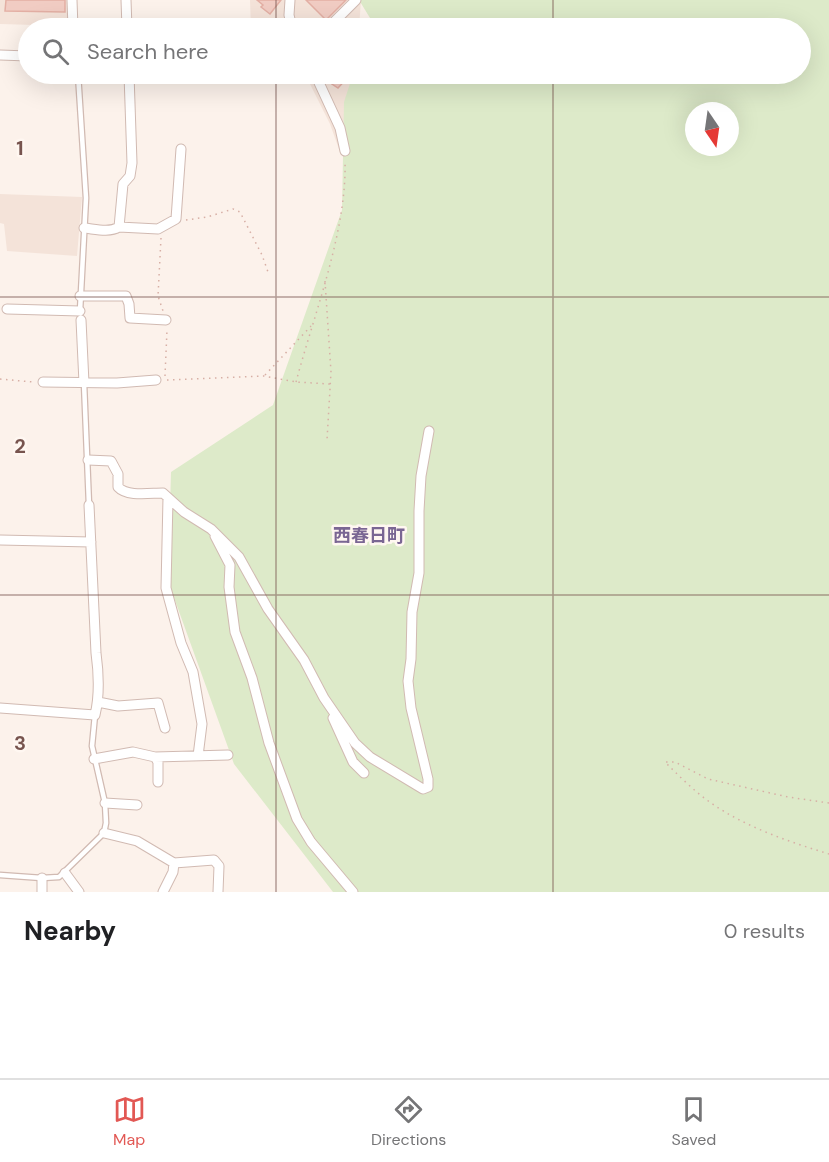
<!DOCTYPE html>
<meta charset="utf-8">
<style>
body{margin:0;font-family:"DM Sans","Noto Sans JP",sans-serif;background:#f6f6f6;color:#202124}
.compass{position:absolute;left:685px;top:102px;width:54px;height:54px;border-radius:50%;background:#fff;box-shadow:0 6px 24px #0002;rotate:167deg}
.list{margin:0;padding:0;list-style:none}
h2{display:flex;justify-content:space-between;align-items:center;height:78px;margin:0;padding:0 24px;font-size:26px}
h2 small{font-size:20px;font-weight:400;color:#757577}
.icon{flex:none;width:33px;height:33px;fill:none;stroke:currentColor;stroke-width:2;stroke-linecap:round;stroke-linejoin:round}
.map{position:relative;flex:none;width:829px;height:892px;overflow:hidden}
.search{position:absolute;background:#fff;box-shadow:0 6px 24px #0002;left:18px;right:18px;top:18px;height:66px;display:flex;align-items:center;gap:15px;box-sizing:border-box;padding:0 21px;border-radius:33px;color:#757577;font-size:22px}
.sheet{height:186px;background:#fff}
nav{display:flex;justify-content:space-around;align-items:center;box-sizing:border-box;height:84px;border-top:2px solid #e0e0e0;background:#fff;font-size:16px;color:#757577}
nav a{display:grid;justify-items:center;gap:3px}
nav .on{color:#e25854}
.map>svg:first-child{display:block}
</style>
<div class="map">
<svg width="829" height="892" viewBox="0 0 829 892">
<rect width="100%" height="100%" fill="#fcf2eb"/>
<path fill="#f4e3d9" d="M 0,0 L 69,0 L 71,26 L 0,24 Z
M 250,0 L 361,0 L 359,28 L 251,28 Z
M 305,74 L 354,74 L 347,147 L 340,152 L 330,124 Z
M 0,194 L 82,197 L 77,256 L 7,251 L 4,224 L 0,223 Z"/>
<path fill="#ddeac9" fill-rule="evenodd" d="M 359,0 L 829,0 L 829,892 L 333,892 L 234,764 L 168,581 L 171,472 L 273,405 L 342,210 L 344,102 L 353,74 L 800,74 L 800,28 L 367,28 L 370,18 ZM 694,111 L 730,111 L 730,147 L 694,147 Z"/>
<path fill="#f1ccc3" stroke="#e3afa4" stroke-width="1.5" d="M 6,0 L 65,0 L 65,12 L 5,11 Z
M 257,0 L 281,0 L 270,14 L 261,7 L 263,5 Z
M 306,0 L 346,0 L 326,20 Z
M 335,74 L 342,74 L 347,78 L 338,88 L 332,84 L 334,81 L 331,79 Z"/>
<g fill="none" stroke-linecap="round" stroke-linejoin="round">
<defs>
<path id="lane" d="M 78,74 L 86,198 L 80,311
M 84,383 L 89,505
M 0,875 L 42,878 L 59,877 L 104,833 L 106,823 L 105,803 L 92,746 L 95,715"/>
<path id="street" d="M 72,0 L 73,28
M 126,0 L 127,28
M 290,0 L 289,15 L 292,28
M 328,28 L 356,0
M 0,55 L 28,56
M 159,74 L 159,75 L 169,76 L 184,74
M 315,74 L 340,128 L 345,151
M 119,227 L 158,229 L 176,219 L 181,149
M 84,228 C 95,229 109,233 119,227 L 123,184 L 130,176 L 132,163 L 129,74
M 80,296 L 126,296 L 129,304 L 130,318 L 166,320
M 7,309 L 80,311
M 81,320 L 84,383
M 43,382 L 117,383 L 156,380
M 88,460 L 111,461 L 118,474 L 118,487 C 127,497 150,493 163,493 L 184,512 L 211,529 L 239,557 L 268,609 L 304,660 L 324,698 L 355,743 L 370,757 L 423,789 L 428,787 L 428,779 L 411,708 L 408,681 L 411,659 L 412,612 L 419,573 L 419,511 L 421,476 L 429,431
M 168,498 L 166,588 L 181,643 L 193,672 L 202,724 L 198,756
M 215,536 L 230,565 L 229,587 L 235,632 L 252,678 L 269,743 L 297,819 L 311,842 L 353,892
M 0,540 L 91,542
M 98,702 L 118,706 L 158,703 L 165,728
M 0,708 L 95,715 C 100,694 99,675 96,653 L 89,505
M 333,718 L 353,762 L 364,773
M 155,757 L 228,755
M 94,759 L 133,752 L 155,757 L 158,762 L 158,782
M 105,803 L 137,805
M 104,833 L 137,841 L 174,863 L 214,860 L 219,866 L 218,892
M 65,873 L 79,892
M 42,892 L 42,878
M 163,892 L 173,872 L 174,863"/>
</defs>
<use href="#lane" stroke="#d1bab2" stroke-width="7"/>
<use href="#street" stroke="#d1bab2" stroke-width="11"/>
<path stroke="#d7afa5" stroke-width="1.5" stroke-dasharray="1.5 4.5" stroke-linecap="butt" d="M 186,220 L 207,217 L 233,209 L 240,212 L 262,255 L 268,272
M 161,238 L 158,296 L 163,311
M 325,281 L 331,372 L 327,440
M 265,375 L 311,326
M 165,376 L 167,330
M 0,379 L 33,382
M 167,380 L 264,376 L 296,382 L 330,384
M 296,382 C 314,314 347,231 345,161
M 829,803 L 788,797 L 708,779 L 675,762 L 665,762 C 680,777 696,793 714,805 C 748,828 790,842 829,854"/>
<use href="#lane" stroke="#fff" stroke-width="4.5"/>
<use href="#street" stroke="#fff" stroke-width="9"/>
</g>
<path fill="none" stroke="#77544e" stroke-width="1.5" stroke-opacity="0.55" d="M 276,0 L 276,28M 553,0 L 553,28M 276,74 L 276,892M 553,74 L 553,892M 0,297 L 829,297M 0,595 L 829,595"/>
<g text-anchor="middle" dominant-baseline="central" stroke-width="5" stroke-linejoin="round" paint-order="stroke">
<g font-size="18" font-weight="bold" fill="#7a6693" stroke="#fff7f1">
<text x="369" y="536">西春日町</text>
</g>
</g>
<g font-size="20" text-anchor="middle" font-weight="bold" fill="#77544e" stroke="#fff7f1" stroke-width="5" stroke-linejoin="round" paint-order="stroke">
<text x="20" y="155">1</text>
<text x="20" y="453">2</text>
<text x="20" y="750">3</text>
</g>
</svg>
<svg class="compass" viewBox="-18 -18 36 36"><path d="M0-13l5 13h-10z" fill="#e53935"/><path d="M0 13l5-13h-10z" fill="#757577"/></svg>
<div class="search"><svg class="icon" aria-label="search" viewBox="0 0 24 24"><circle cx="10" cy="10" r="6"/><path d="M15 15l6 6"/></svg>Search here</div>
</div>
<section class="sheet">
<h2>Nearby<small>0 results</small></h2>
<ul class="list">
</ul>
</section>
<nav>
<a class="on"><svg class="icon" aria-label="map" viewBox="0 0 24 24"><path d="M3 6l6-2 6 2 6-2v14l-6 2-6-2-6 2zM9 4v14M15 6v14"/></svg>Map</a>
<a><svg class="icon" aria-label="directions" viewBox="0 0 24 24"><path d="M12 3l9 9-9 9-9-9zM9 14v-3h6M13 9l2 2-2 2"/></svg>Directions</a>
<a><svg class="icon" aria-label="saved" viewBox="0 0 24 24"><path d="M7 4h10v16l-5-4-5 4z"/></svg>Saved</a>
</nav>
